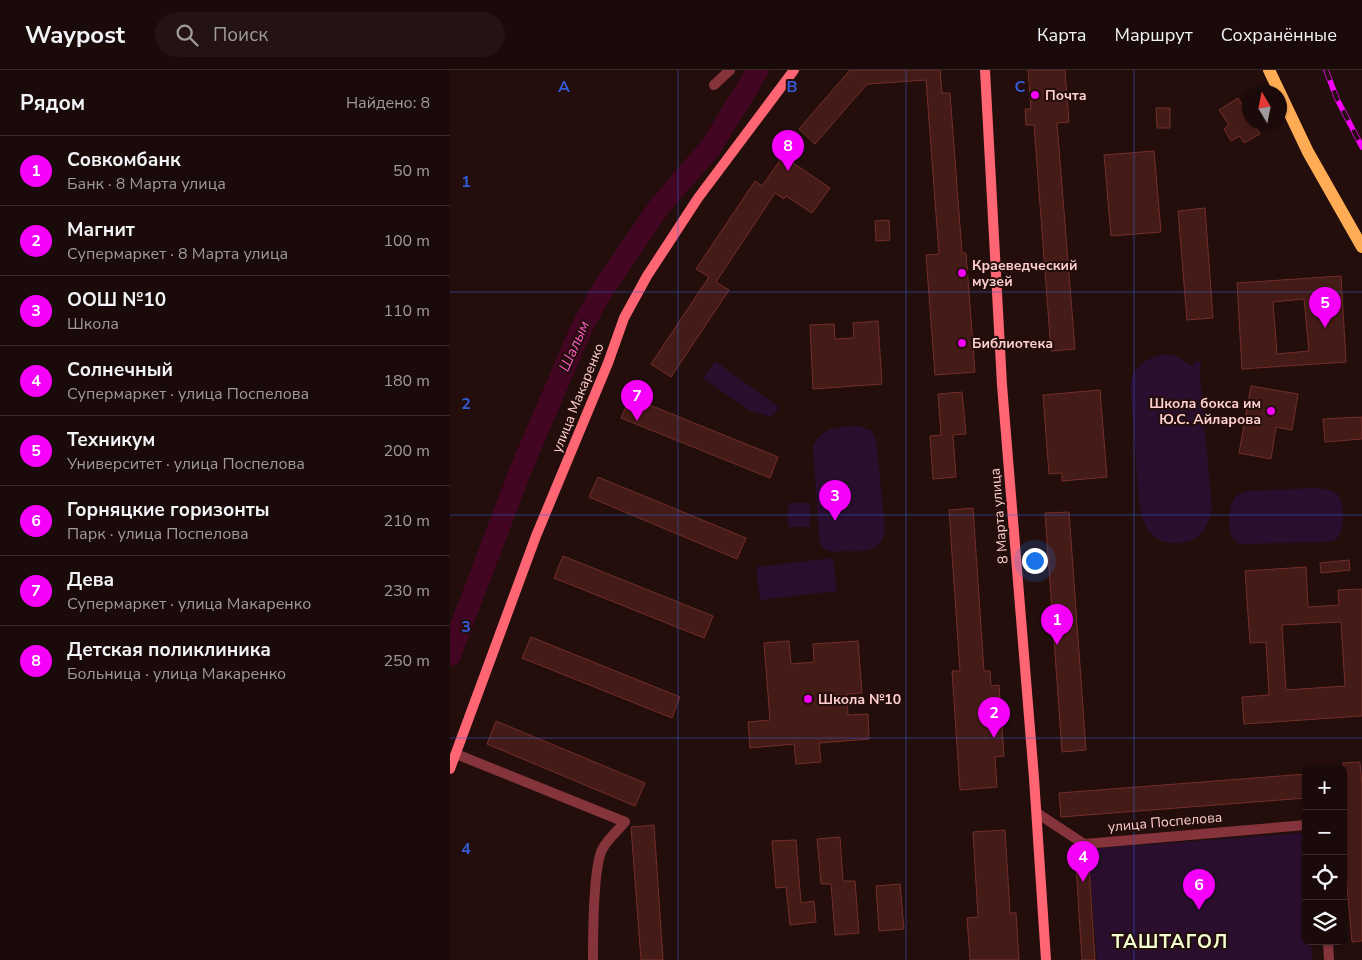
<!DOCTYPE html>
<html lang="ru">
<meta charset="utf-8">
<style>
body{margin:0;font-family:"Nunito Sans",sans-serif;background:#231312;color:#f1f3f6}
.controls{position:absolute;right:15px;bottom:15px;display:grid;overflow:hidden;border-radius:8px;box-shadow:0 1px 4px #0004}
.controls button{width:45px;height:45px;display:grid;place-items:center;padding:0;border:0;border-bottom:1px solid #382b2a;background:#1a0a09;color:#f1f3f6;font:25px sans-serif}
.compass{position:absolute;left:792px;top:15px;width:45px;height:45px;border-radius:50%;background:#1a0a09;box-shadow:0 1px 4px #0004;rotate:350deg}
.you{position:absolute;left:584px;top:490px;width:18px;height:18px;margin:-12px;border:4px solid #fff;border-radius:50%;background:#1a73e8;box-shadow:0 0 0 8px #1a73e833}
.badge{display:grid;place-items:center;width:32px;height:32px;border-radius:50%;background:#f500f9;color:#fff;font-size:16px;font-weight:700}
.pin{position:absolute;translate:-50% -41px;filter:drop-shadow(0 1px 2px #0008)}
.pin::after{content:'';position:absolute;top:26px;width:18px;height:15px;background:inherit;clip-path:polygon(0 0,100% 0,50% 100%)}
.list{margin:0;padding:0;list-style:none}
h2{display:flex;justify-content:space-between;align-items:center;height:65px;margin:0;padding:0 20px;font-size:21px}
h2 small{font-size:16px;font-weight:400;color:#9f9a9c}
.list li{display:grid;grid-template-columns:32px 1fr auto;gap:15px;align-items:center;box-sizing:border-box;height:70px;padding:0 20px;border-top:1px solid #382b2a}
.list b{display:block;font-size:19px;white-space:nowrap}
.list p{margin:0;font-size:16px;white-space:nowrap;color:#9f9a9c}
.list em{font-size:16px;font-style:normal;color:#9f9a9c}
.icon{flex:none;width:28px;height:28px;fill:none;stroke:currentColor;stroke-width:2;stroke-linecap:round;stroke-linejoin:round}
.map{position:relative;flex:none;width:912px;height:890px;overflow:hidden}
header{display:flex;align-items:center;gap:30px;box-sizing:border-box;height:70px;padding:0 25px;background:#1a0a09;border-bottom:1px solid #382b2a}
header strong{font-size:24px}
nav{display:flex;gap:28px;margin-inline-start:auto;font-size:18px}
.search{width:350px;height:45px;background:#231312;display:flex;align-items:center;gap:12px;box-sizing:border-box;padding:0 18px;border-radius:28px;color:#9f9a9c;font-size:19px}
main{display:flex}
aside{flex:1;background:#1a0a09}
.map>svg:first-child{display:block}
</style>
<header>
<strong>Waypost</strong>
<div class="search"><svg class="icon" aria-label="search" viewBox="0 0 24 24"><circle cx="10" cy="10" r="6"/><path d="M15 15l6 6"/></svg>Поиск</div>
<nav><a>Карта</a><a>Маршрут</a><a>Сохранённые</a></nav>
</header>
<main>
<aside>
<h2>Рядом<small>Найдено: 8</small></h2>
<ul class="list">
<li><span class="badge">1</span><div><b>Совкомбанк</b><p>Банк · 8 Марта улица</p></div><em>50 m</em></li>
<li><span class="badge">2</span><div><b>Магнит</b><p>Супермаркет · 8 Марта улица</p></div><em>100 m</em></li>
<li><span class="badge">3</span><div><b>ООШ №10</b><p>Школа</p></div><em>110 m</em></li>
<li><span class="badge">4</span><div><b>Солнечный</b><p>Супермаркет · улица Поспелова</p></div><em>180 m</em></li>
<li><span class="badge">5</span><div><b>Техникум</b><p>Университет · улица Поспелова</p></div><em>200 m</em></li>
<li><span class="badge">6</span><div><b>Горняцкие горизонты</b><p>Парк · улица Поспелова</p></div><em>210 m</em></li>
<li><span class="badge">7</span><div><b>Дева</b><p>Супермаркет · улица Макаренко</p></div><em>230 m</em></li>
<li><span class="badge">8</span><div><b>Детская поликлиника</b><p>Больница · улица Макаренко</p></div><em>250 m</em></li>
</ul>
</aside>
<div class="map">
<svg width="912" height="890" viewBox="0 0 912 890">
<rect width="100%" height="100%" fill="#230e0c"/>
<path fill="#290f2d" d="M 715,284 L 726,286 L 742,296 L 746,291 L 751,292 L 750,305 L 762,440 C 760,449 756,460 748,466 C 733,478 707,475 697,459 C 687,442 687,396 685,376 C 684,357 682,337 680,318 C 682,296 694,289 715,284 Z
M 265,291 L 329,337 L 322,347 L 300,341 L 253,308 Z
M 409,356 L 422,361 L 426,369 L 435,460 C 432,482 414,482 396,481 C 390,481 382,483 376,480 C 371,477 370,472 369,467 L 363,377 C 371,356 390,357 409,356 Z
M 866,418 C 873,419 883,419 888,425 C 894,431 894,457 890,464 C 888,470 884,470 878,472 L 789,474 C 786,471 783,469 781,465 C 777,455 779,433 786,426 C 789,423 794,422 797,421 Z
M 338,433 L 360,433 L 360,457 L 338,457 Z
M 383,488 L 387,521 L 310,530 L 306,497 Z
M 852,763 L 856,808 L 856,871 L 861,871 L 862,890 L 647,890 L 638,779 Z"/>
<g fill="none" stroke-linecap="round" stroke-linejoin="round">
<path stroke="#420623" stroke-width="22" d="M 0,585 L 71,399 L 132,257 L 153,219 L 209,137 L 261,77 L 308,0"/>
</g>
<path fill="#451b17" stroke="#732e28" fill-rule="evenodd" d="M 400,0 L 490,0 L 492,23 L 500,23 L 512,183 L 516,183 L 525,302 L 485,305 L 476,185 L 489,184 L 476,10 L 417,14 L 365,74 L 349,59 Z
M 578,0 L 615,0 L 619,52 L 607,53 L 625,279 L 601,281 L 584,55 L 576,55 L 575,39 L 581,39 Z
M 788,28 L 794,37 L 800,33 L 800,52 L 803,52 L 810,64 L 794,73 L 790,66 L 781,71 L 774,59 L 779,55 L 769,40 Z
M 706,38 L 720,38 L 720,58 L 707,58 Z
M 704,81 L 711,162 L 661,166 L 654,85 Z
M 333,86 L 380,118 L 362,143 L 336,126 L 334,129 L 325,123 L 266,212 L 279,220 L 221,307 L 201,294 L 259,207 L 246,199 L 305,111 L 312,116 Z
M 755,138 L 763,248 L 737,250 L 728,141 Z
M 439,150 L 440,170 L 426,171 L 425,151 Z
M 891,206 L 896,292 L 792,299 L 787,213 ZM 854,229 L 859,281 L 827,284 L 823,232 Z
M 428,251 L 432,314 L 363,319 L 360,255 L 384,254 L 385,269 L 404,268 L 403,253 Z
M 801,316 L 848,324 L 842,360 L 826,357 L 821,389 L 789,383 Z
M 650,320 L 657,407 L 612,411 L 612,403 L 599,404 L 593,325 Z
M 512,322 L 516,364 L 503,365 L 506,407 L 483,409 L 480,366 L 491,365 L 488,324 Z
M 180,327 L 328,387 L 320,408 L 171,348 Z
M 912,347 L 912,369 L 875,372 L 873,349 Z
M 148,407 L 296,468 L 287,489 L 139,427 Z
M 523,438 L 534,601 L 540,601 L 541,616 L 549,615 L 554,686 L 545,687 L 547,717 L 510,720 L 502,601 L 510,601 L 499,440 Z
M 619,442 L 636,680 L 612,682 L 595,443 Z
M 113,486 L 263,546 L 254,568 L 104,508 Z
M 899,490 L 900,500 L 871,503 L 870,493 Z
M 856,497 L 858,537 L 889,535 L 888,520 L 912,519 L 912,646 L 794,654 L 792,627 L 819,625 L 816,572 L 800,573 L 795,501 ZM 891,552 L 895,616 L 836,620 L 832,555 Z
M 81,567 L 230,627 L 222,648 L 72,588 Z
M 339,571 L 341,594 L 364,592 L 363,574 L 408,571 L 412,623 L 397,624 L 398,645 L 418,644 L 419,669 L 369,673 L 371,692 L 346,694 L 344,674 L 300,678 L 298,652 L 320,650 L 314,573 Z
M 46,651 L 195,713 L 185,736 L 37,674 Z
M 910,692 L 912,717 L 912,871 L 902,872 L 893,770 L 893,693 Z
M 856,704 L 856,728 L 611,747 L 609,723 Z
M 204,755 L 213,890 L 191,890 L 181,757 Z
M 555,760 L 560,843 L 566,843 L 569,890 L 520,890 L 517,848 L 528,847 L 523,762 Z
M 390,767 L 393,811 L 405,811 L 409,863 L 385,865 L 381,814 L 371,814 L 367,769 Z
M 346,770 L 351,833 L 364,831 L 366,852 L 340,855 L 336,817 L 326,818 L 322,771 Z
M 625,780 L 638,781 L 645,890 L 632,890 Z
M 450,814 L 454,859 L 429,861 L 426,816 Z"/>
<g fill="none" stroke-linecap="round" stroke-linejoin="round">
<path stroke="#85343b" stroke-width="10" d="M 264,15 L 280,0
M 6,684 L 175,752 C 168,760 158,769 153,778 C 143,794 143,869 143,890
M 587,743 L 634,774 L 856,755
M 878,871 L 879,890"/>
<path stroke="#ff6573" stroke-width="10" d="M 535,0 L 552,315 L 584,708 L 596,890
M 0,699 L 86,466 L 158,293 L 174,248 L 197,206 L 248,128 L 344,0"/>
<path stroke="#ffac55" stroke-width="12" d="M 819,0 L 858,82 L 912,177"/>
<defs>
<path id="rail" d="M 876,0 L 887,29 L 912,77"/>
</defs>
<use href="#rail" stroke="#f500f9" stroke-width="5.5"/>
<use href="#rail" stroke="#230e0c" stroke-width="4" stroke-dasharray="11" stroke-linecap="butt"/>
</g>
<path fill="none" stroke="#345bd7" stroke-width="1" stroke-opacity="0.55" d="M 228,0 L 228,890M 456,0 L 456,890M 684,0 L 684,890M 0,222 L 912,222M 0,445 L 912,445M 0,668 L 912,668"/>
<g fill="#f500f9" stroke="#230e0c" stroke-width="2">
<circle cx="585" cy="25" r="5"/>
<circle cx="512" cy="203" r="5"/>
<circle cx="512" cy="273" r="5"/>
<circle cx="821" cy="341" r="5"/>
<circle cx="358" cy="629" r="5"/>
</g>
<g text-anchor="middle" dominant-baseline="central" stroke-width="4" stroke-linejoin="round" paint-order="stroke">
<g font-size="14" font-weight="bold" fill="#ffcecf" stroke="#230e0c" text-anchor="start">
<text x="595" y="25">Почта</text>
<text x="522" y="195">Краеведческий<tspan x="522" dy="16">музей</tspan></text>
<text x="522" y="273">Библиотека</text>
<text x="811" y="333" text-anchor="end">Школа бокса им<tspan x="811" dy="16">Ю.С. Айларова</tspan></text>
<text x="368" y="629">Школа №10</text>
</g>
<g font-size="14" fill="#ffcecf" stroke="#230e0c">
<text transform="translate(128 328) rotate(-68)">улица Макаренко</text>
<text transform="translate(549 446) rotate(-95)">8 Марта улица</text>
<text transform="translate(715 752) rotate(-5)">улица Поспелова</text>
</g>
<g font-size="15" font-style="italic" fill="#ff5cc7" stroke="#230e0c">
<text transform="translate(124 276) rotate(-66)">Шалым</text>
</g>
<g font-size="19" font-weight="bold" letter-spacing="1" fill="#f3ffd0" stroke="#230e0c">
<text x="720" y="872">ТАШТАГОЛ</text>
</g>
</g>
<g font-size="16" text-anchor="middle" font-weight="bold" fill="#345bd7" stroke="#230e0c" stroke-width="4" stroke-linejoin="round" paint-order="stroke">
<text x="114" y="22">A</text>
<text x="342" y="22">B</text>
<text x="570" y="22">C</text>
<text x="16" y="117">1</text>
<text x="16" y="339">2</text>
<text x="16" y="562">3</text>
<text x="16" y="784">4</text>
</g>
</svg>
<div class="controls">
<button>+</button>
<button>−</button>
<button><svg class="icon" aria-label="locate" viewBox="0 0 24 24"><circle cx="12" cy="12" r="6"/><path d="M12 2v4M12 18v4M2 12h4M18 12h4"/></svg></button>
<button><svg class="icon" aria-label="layers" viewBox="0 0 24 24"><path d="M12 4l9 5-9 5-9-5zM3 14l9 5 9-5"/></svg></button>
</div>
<svg class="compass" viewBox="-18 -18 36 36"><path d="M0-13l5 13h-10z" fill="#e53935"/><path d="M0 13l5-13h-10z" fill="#9f9a9c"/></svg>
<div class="you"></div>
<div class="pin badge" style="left:607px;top:575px">1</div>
<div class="pin badge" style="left:544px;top:668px">2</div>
<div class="pin badge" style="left:385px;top:451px">3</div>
<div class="pin badge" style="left:633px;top:812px">4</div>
<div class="pin badge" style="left:875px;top:258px">5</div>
<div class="pin badge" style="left:749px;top:840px">6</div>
<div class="pin badge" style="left:187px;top:351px">7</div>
<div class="pin badge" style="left:338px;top:101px">8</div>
</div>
</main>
